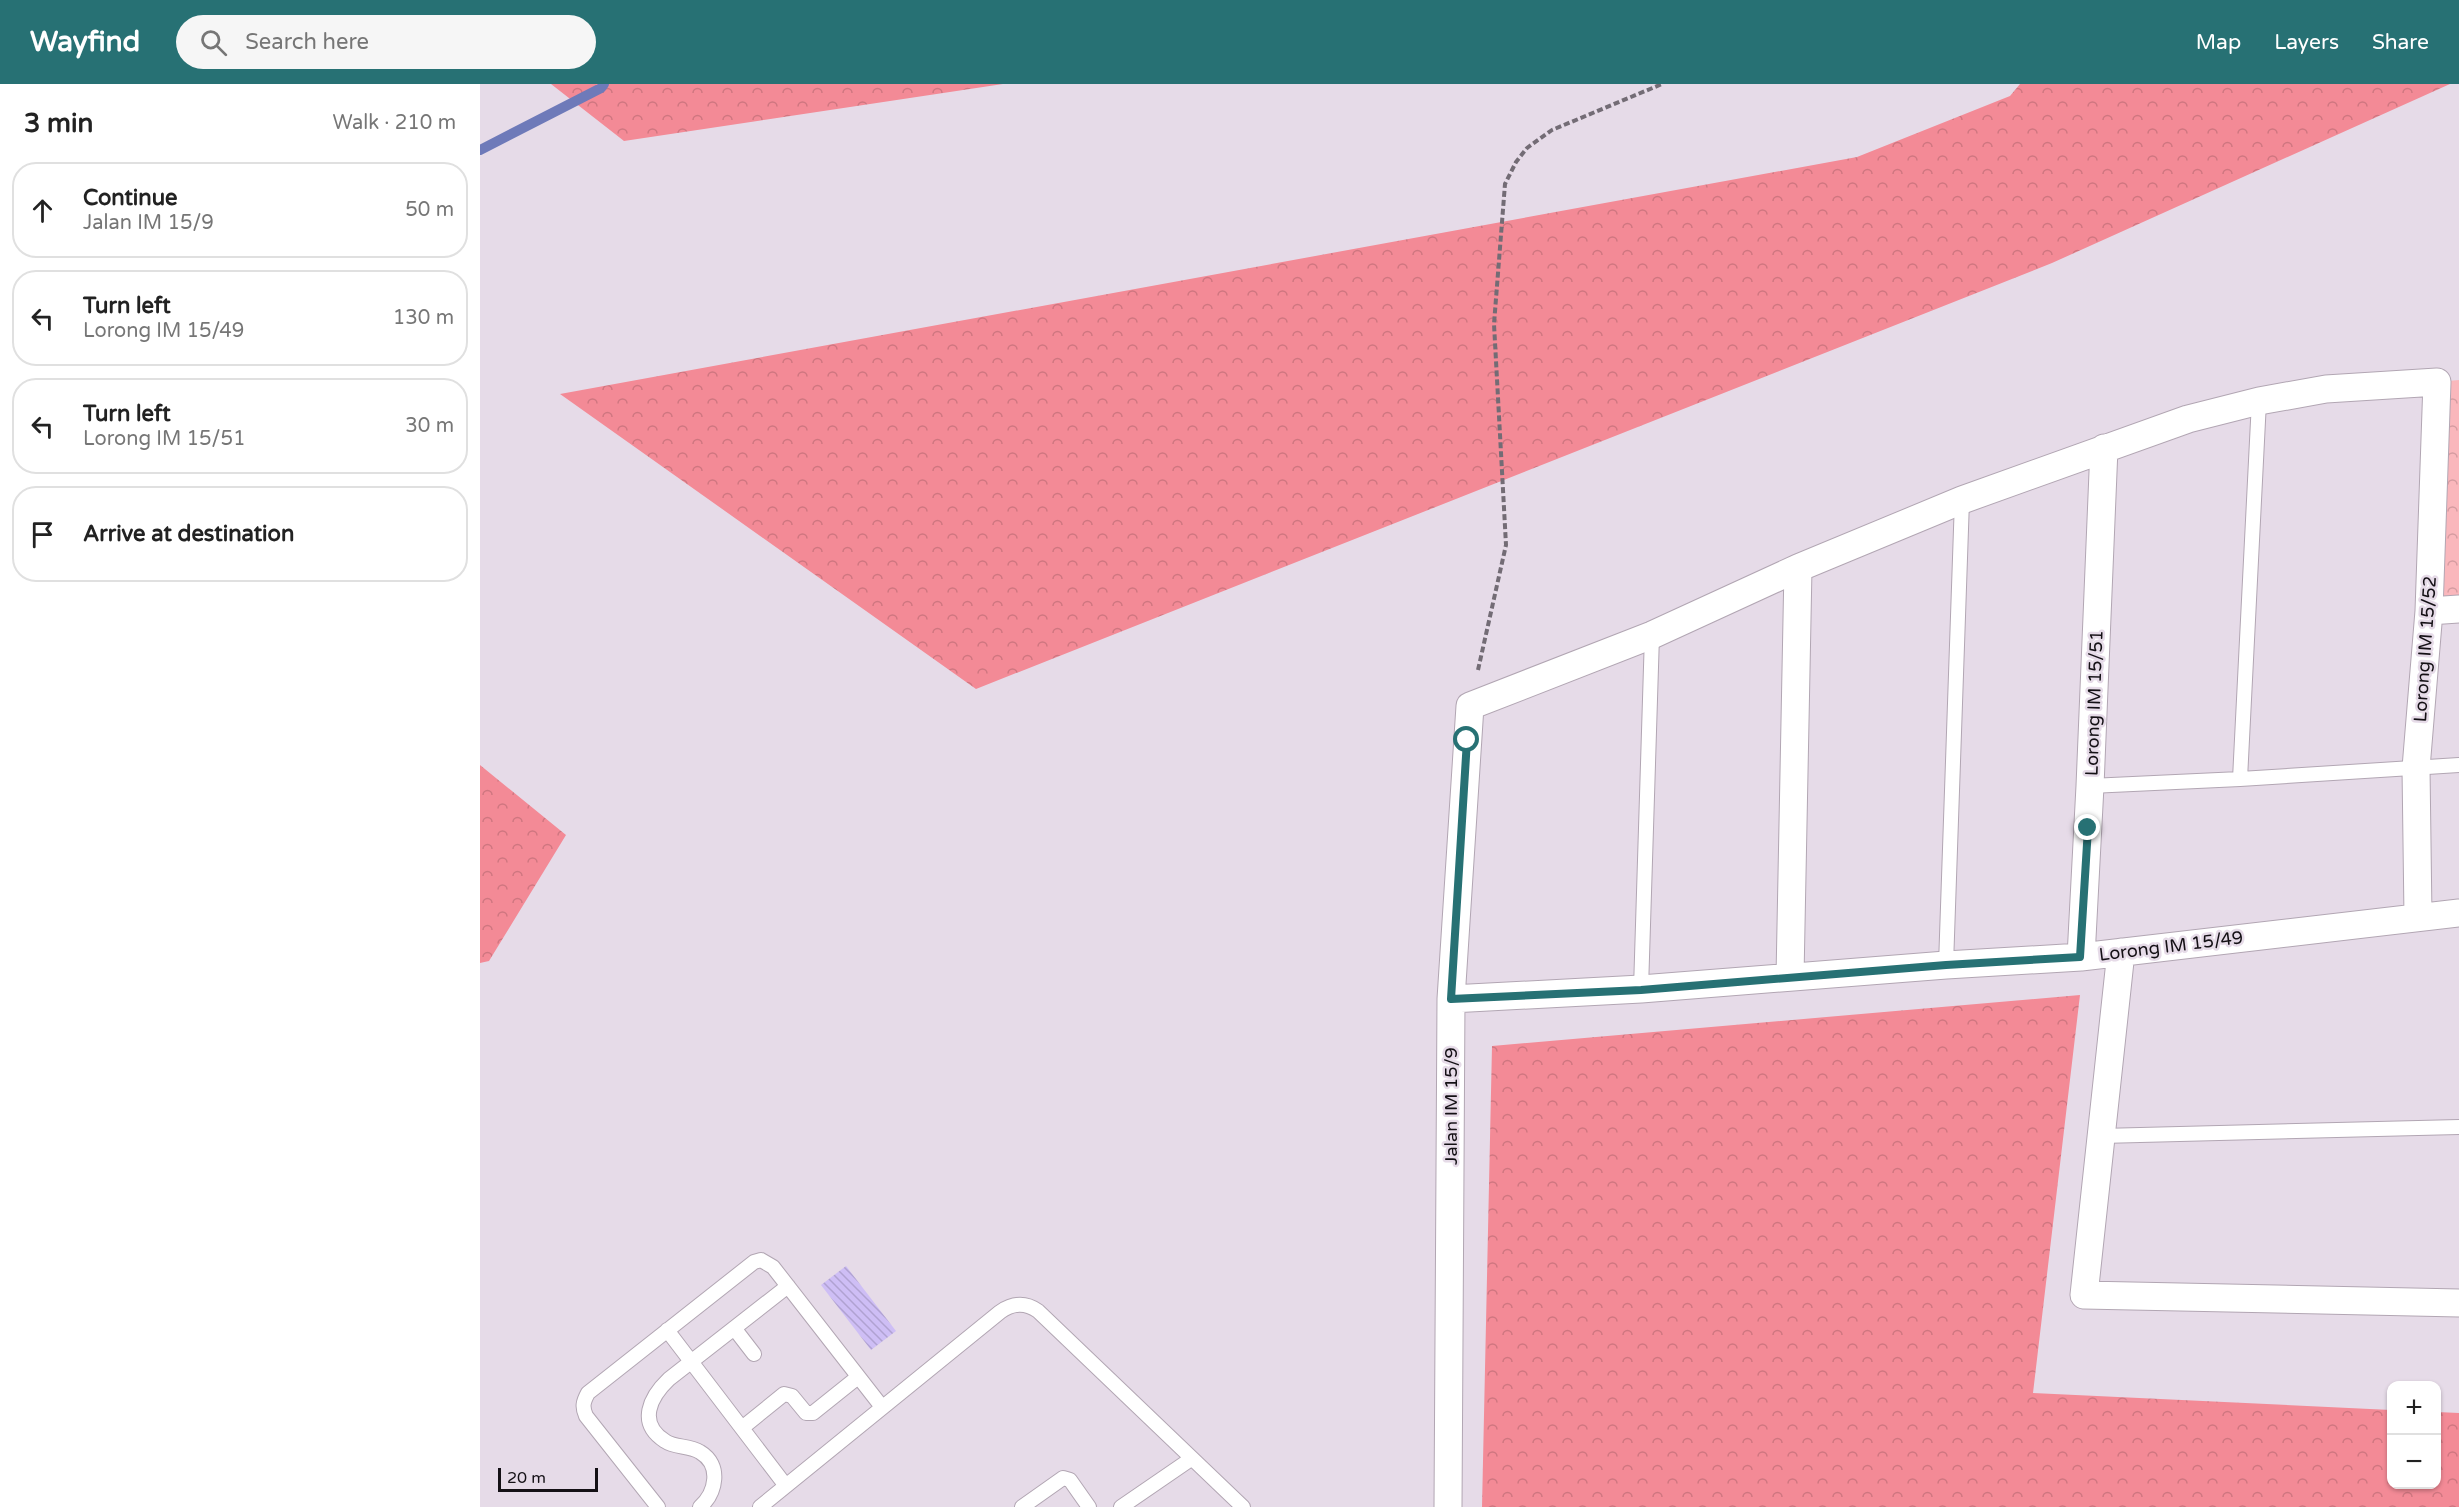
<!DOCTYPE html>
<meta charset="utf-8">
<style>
body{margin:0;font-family:"Varela Round",sans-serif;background:#f6f6f6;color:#222}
.controls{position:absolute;right:18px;bottom:18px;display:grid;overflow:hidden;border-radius:12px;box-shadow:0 2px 4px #0004}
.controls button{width:54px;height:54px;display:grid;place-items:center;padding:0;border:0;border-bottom:2px solid #e0e0e0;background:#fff;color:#222;font:30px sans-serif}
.scale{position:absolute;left:18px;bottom:15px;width:100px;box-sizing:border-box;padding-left:6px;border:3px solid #141015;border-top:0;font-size:16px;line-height:21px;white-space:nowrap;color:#141015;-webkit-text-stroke:4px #e6dbe8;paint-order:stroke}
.stop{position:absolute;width:18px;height:18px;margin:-14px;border:4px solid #277174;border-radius:50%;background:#fff}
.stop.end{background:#277174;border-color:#fff;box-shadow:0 2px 6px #0008}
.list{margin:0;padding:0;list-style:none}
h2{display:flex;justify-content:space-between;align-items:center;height:78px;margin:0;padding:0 24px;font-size:26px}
h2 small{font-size:20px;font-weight:400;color:#767676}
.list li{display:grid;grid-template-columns:39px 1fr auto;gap:18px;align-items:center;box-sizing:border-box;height:96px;margin:0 12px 12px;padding:0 12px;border:2px solid #e0e0e0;border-radius:24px}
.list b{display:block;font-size:22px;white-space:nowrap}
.list p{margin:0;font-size:20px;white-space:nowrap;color:#767676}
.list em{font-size:20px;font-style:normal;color:#767676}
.icon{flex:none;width:33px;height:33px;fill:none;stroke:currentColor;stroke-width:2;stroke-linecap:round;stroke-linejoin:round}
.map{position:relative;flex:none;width:1979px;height:1423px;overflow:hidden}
header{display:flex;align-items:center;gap:36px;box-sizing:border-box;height:84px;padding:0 30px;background:#277174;color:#fff}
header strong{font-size:28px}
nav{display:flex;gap:33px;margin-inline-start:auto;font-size:21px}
.search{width:420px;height:54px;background:#f6f6f6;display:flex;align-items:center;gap:15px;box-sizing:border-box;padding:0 21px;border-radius:33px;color:#767676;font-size:22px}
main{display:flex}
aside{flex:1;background:#fff}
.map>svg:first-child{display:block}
</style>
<header>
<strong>Wayfind</strong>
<div class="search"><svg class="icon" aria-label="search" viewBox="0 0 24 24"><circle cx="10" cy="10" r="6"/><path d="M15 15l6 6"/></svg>Search here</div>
<nav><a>Map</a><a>Layers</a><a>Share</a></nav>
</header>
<main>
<aside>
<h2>3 min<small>Walk · 210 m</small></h2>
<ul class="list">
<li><svg class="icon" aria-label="ahead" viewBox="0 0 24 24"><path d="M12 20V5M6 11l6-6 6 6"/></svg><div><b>Continue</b><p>Jalan IM 15/9</p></div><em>50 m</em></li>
<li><svg class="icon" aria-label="left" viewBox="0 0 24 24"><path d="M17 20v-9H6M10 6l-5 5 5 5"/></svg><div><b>Turn left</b><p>Lorong IM 15/49</p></div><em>130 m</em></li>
<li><svg class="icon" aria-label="left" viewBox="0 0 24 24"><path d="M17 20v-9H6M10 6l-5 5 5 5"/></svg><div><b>Turn left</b><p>Lorong IM 15/51</p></div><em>30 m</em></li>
<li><svg class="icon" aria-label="arrive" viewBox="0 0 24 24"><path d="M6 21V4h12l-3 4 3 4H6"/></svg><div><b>Arrive at destination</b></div></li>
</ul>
</aside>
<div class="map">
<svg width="1979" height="1423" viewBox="0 0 1979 1423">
<defs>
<pattern id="forest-crowns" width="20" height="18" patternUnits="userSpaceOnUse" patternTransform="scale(1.5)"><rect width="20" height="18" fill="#f38a96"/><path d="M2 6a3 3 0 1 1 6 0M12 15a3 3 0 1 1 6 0" fill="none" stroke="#cf7680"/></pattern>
<pattern id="park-crowns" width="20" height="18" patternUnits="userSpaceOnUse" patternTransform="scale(1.5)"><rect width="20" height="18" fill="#fab7bc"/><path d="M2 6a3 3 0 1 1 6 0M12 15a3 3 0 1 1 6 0" fill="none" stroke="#d59ca1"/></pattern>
<pattern id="building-back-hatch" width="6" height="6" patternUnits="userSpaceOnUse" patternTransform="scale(1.5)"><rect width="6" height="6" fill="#cebef5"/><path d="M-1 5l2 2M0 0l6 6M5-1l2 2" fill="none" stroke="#b0a2d1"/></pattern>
</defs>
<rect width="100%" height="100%" fill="#e6dbe8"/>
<path fill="url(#forest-crowns)" d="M 71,0 L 523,0 L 144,57 Z
M 1540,0 L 1970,0 L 1572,179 L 496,605 L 80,310 L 1377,73 L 1530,12 Z
M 0,681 L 86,751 L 9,877 L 0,879 Z
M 1600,911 L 1553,1309 L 1911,1326 L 1912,1400 L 1956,1400 L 1957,1328 L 1979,1329 L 1979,1423 L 1002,1423 L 1012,962 Z"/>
<path fill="url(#park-crowns)" d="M 1979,296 L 1979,525 L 1949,527 L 1957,298 Z"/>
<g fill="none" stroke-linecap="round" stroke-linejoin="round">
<path stroke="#6e7ab9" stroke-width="10" d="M 0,66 L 121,4 L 124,0"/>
</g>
<path fill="url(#building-back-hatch)" d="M 366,1182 L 416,1247 L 391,1266 L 341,1201 Z"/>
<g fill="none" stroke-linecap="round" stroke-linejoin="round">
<defs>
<path id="lane" d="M 1760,695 L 1779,317
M 1610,702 L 1760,695 L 1979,681
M 1466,881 L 1482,416
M 1161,905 L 1172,551
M 1621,1052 L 1979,1043
M 254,1244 L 274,1270
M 187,1246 L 306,1402
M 262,1344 L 304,1310 L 312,1312 L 326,1329 L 333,1329 L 378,1293
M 178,1423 L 106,1332 C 102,1323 103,1318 108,1309 L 274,1178 L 281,1176 L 293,1183 L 402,1323
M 220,1423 C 236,1409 242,1381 220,1368 C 209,1361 195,1364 185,1357 C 157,1339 170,1313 189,1295 L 308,1202
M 280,1423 L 520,1228 C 533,1219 545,1218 558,1227 L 763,1423
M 542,1423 L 583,1394 L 590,1396 L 609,1423
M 641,1423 L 711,1375"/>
<path id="street" d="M 1949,527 L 1979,525
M 1641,868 L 1604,1211 L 1979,1219
M 1601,873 L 1610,702 L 1624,364
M 1310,893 L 1318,484
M 971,915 L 1161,905 L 1466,881 L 1601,873 L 1979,829
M 968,1423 L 971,915 L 990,622 L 1172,551 L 1318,484 L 1482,416 L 1708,335 L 1779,317 L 1846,305 L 1957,298 L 1949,527 L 1936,684 L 1938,833"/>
</defs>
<use href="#lane" stroke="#b2a6b3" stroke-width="16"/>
<use href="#street" stroke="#b2a6b3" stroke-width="29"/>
<path stroke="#736c75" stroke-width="4" stroke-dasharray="6 3" stroke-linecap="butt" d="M 998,586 L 1026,461 L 1014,240 L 1025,100 L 1036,78 L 1047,64 L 1072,46 L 1182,0"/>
<use href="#lane" stroke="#fff" stroke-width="14"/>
<use href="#street" stroke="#fff" stroke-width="27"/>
</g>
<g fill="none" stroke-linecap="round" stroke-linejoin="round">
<path stroke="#277174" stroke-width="8" d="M 987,656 L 971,915 L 1161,906 L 1466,881 L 1600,873 L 1608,744"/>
</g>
<g text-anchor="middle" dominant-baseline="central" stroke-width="5" stroke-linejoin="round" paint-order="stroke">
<g font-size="18" fill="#141015" stroke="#e6dbe8">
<text transform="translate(1945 565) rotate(-86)">Lorong IM 15/52</text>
<text transform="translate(1614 619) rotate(-88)">Lorong IM 15/51</text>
<text transform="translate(1691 862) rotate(-7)">Lorong IM 15/49</text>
<text transform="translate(971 1022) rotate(-90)">Jalan IM 15/9</text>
</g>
</g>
</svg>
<div class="controls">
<button>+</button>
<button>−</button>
</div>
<div class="scale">20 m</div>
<div class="stop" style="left:987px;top:656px"></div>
<div class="stop end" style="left:1608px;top:744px"></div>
</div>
</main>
